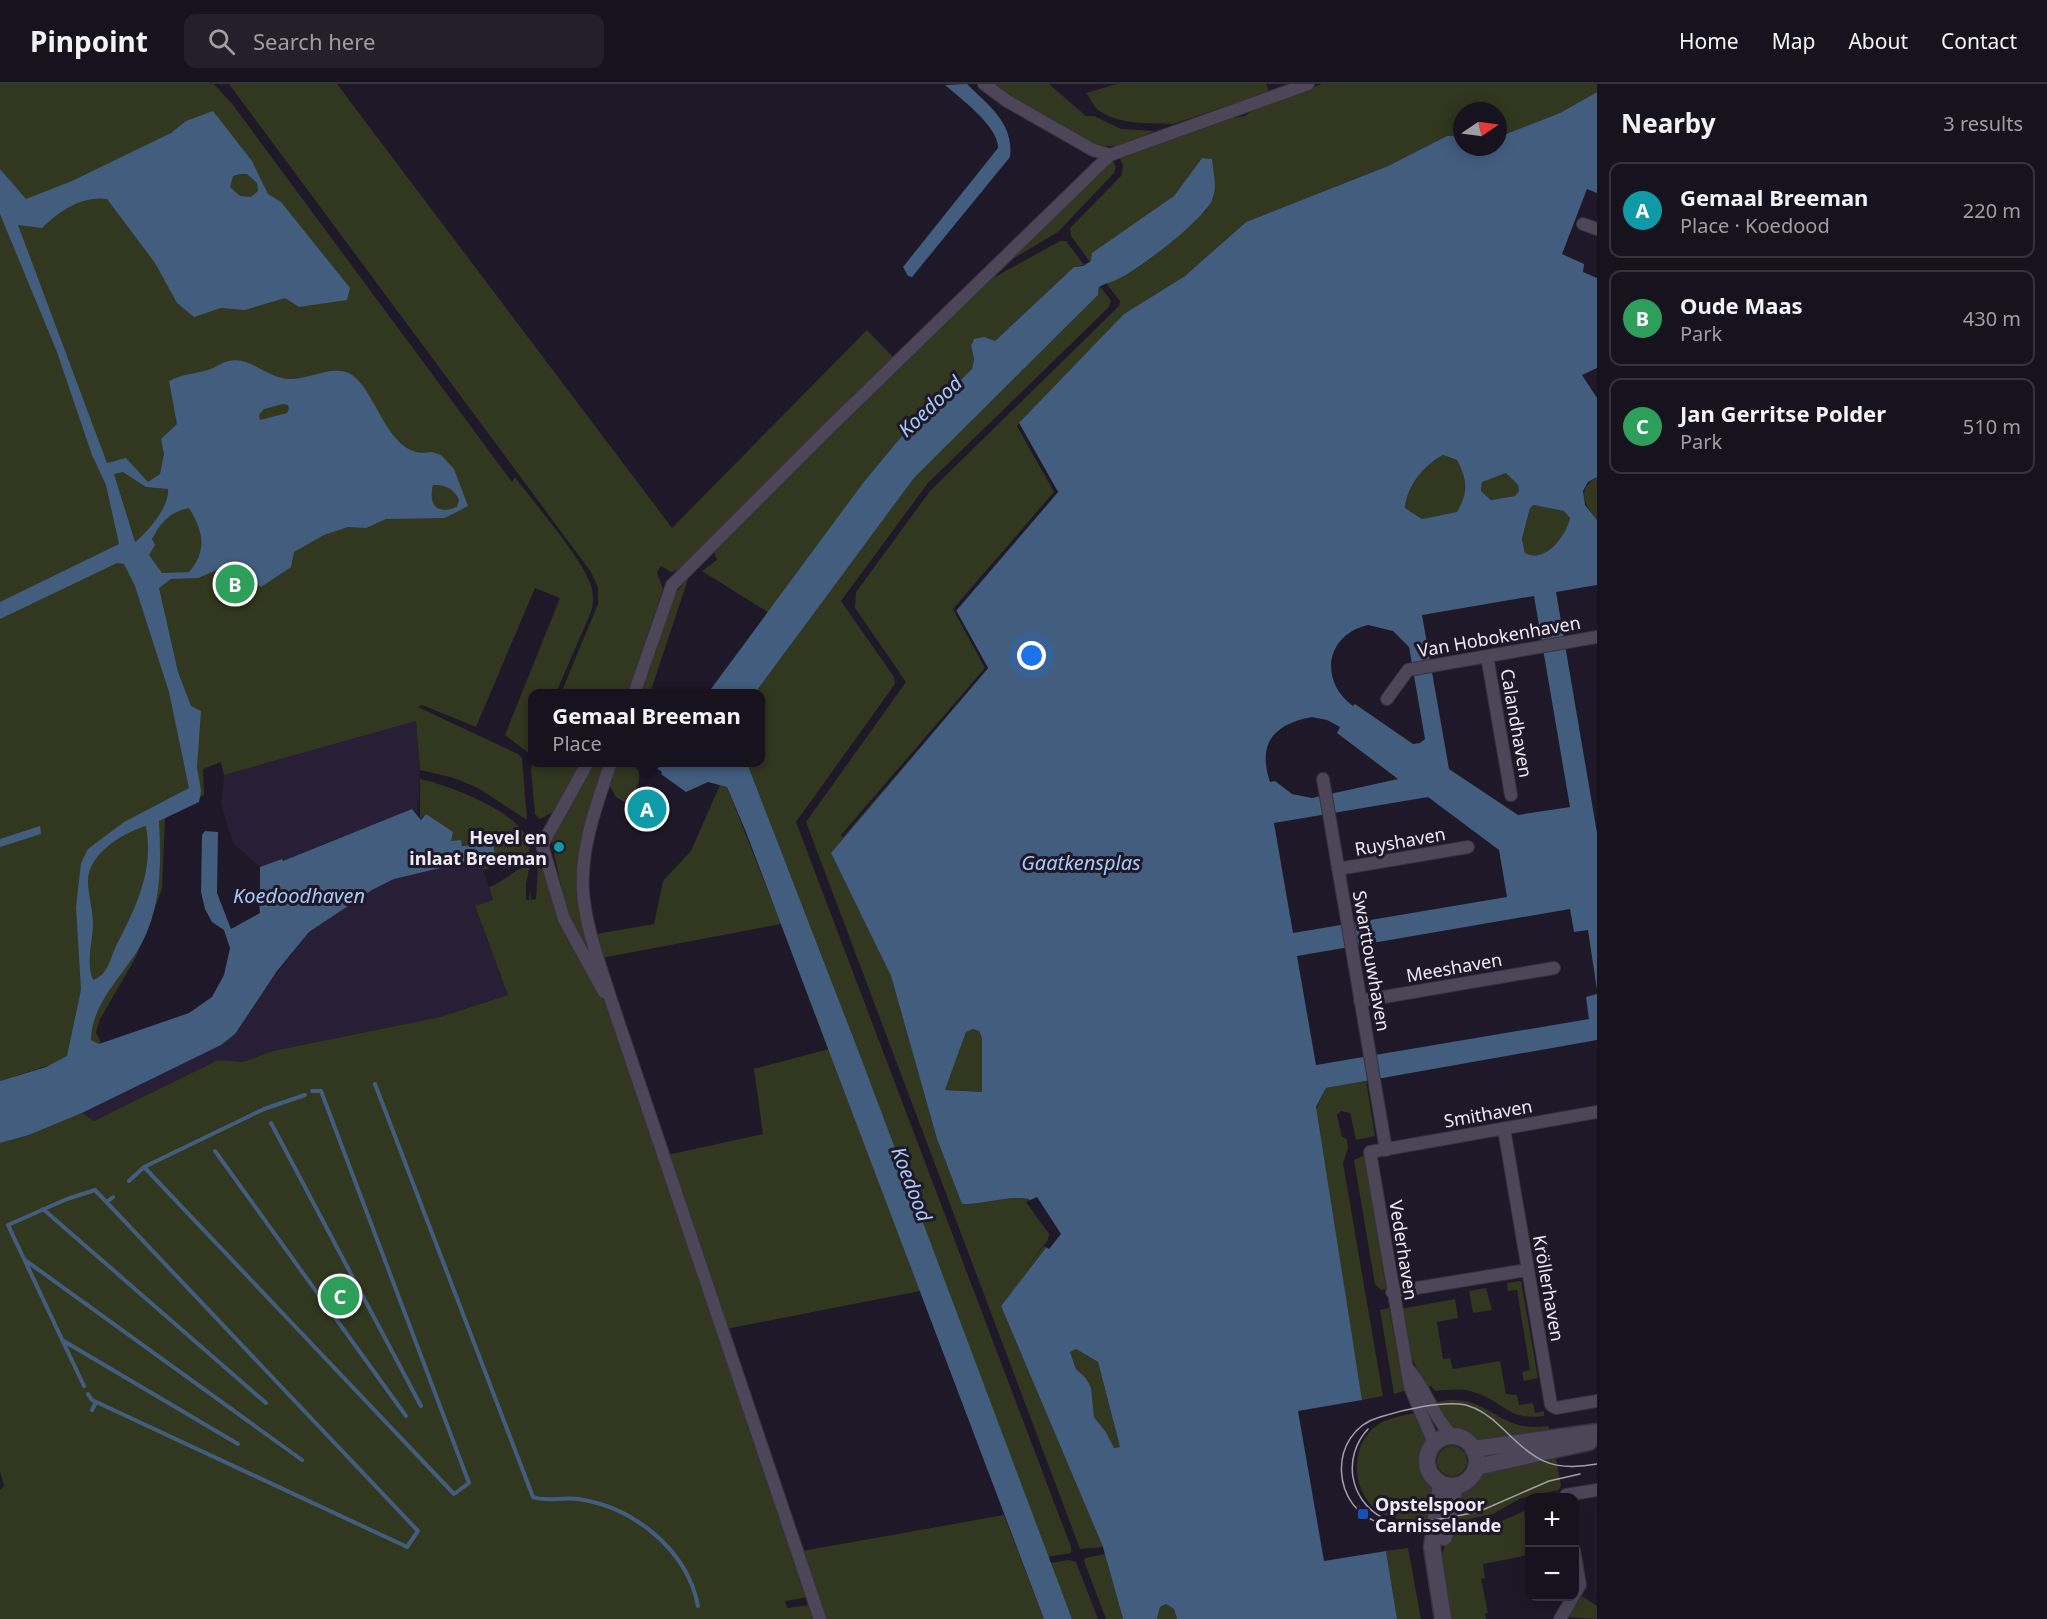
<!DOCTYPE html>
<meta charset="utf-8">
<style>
body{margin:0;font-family:"Noto Sans",sans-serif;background:#23202b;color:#f1f3f6}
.controls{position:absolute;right:18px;bottom:18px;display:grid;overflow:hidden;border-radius:12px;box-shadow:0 3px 15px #0003}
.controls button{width:54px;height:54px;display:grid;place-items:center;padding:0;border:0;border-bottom:2px solid #35323c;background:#16121e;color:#f1f3f6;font:30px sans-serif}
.compass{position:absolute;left:1453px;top:18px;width:54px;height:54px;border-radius:50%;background:#16121e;box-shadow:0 3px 15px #0003;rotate:77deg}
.you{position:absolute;left:1032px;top:572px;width:21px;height:21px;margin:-15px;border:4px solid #fff;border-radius:50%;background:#1a73e8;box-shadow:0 0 0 9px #1a73e833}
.badge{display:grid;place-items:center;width:39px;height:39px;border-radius:50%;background:#2563eb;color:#fff;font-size:20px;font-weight:700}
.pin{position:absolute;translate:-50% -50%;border:3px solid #fff;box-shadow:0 2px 6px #0006}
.popup{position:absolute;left:528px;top:605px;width:237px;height:78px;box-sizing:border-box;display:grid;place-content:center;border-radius:12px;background:#16121e;filter:drop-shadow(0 2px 4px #0005);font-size:20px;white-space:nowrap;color:#9e9ea4}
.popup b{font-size:22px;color:#f1f3f6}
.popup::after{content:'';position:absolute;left:50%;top:100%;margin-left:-12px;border:12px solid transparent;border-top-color:#16121e}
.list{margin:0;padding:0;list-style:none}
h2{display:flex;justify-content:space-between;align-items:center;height:78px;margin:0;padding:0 24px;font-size:26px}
h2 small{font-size:20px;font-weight:400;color:#9e9ea4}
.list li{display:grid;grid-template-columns:39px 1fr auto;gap:18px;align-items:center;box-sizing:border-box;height:96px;margin:0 12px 12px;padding:0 12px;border:2px solid #35323c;border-radius:12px}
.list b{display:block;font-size:22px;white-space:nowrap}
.list p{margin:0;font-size:20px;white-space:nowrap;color:#9e9ea4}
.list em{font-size:20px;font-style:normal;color:#9e9ea4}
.icon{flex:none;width:33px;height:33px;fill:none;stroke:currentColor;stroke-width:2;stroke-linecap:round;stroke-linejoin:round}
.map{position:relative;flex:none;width:1597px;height:1535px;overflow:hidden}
header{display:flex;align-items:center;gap:36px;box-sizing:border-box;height:84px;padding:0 30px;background:#16121e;border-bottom:2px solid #35323c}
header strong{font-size:28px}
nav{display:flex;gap:33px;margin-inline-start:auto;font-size:21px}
.search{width:420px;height:54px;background:#23202b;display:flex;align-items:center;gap:15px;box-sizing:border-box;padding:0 21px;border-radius:12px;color:#9e9ea4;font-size:22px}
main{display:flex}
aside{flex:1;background:#16121e}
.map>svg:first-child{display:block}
</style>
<header>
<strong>Pinpoint</strong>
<div class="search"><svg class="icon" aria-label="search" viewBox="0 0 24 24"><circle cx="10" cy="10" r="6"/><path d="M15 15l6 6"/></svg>Search here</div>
<nav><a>Home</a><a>Map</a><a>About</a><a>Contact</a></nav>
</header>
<main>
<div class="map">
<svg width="1597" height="1535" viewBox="0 0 1597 1535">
<rect width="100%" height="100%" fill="#1e1828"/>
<path fill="#281f36" d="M 416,637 L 420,686 L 418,730 L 412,725 L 283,777 L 281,775 L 260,783 L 233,759 L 221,719 L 224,691 Z
M 479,774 L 493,816 L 475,823 L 508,911 L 440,933 L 273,967 L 243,978 L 218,976 L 94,1037 L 82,1029 L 221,961 L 309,848 L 372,806 L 394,795 Z"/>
<path fill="#32371f" d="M 0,0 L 214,0 L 233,21 L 512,398 L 515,393 C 533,418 586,478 592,505 C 594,513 593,520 591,528 L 556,609 L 533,610 L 533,665 L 530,670 L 505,651 L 560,514 L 535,504 L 476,643 L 422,621 L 418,623 L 518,670 L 522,674 L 527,736 L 478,704 L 454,694 L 420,686 L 416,637 L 224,691 L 221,678 L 203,685 L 204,711 L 165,734 L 162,805 L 136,873 L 100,935 L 96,948 L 103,964 L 0,997 Z
M 229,0 L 337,0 L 672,444 L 867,246 L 893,273 L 680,485 L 671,488 L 661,482 L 657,488 L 663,505 L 628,609 L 561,609 L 598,520 L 598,504 L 591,488 Z
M 989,0 L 1049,0 L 1086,32 L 1094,32 L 1121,45 L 1155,47 L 1119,62 L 1097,62 Z
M 1117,0 L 1266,0 L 1269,8 L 1173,40 C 1151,39 1115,41 1097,25 C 1093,21 1090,14 1086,9 Z
M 1322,0 L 1597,0 L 1597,8 L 1560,29 L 1498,53 L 1498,27 L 1462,27 L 1462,52 L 1447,52 L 1388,82 L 1246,138 L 1185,192 L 1124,230 L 1058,408 L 956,526 L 988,584 L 831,769 L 891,892 L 937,1055 L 962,1120 C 985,1121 1006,1111 1029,1115 L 1052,1156 L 1001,1222 L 1103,1463 L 1080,1465 L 806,738 L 906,598 L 855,524 L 856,508 L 930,407 L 1119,222 L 1120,217 L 1105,198 C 1135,194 1184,147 1207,126 L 1212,75 L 1202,74 L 1174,112 L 1090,178 L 1071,152 L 1070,144 L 1121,92 L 1123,82 L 1120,74 L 1124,71 L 1224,35 L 1245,32 L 1257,23 Z
M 1113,77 L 1116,83 L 1114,89 L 1058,148 L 1006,179 Z
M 1060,157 L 1066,157 L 1084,181 L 1074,183 L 995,257 L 971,262 L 974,275 L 972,285 L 901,353 L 863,399 L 769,529 L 702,487 L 717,476 L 713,465 L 984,199 Z
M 1100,202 L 1111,217 L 1109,223 L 928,399 L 841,517 L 894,593 L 895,600 L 796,738 L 1071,1463 L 1071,1469 L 1048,1473 L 860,971 L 747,679 L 761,678 L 761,610 L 755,609 L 914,394 L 1098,211 Z
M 1443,371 L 1457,376 C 1467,396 1469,408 1458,428 L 1422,435 L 1405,424 C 1407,402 1424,381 1443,371 Z
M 1506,389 L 1518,401 L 1519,407 L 1515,412 L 1491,416 L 1481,407 L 1482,397 Z
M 1597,393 L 1597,436 C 1584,421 1576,405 1597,393 Z
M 1535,421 L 1565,427 L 1570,434 C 1566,452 1545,480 1525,469 L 1522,455 L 1530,424 Z
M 690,489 L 650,609 L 639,610 L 672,515 Z
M 533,678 L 584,679 L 555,727 L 540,735 L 535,730 L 531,686 Z
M 592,679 L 606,679 L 581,766 L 599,892 L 570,842 L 552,760 L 553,751 Z
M 616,679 L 637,679 C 642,698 638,704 626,719 L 616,713 L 609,701 Z
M 420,695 C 446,700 543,735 528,771 L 483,786 L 479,774 L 495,771 L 450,757 L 426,730 L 420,735 Z
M 720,701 L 727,703 L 781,840 L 602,874 L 596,850 L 654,840 L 663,797 L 691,767 Z
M 530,782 L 526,799 L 526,816 L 529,816 L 530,806 L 531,816 L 536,815 L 538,783 L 548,791 L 607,922 L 808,1513 L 785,1517 L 787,1524 L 810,1521 L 815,1535 L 0,1535 L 0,1406 L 4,1402 L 0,1387 L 0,1059 L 29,1051 L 82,1029 L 94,1037 L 218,976 L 243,978 L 273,967 L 440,933 L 508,911 L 475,822 L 493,816 L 489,803 C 503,799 516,783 530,782 Z
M 973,945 L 979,947 L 982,954 L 982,1008 L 945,1006 L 966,948 Z
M 829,965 L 920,1207 L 726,1245 L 667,1071 L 763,1050 L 754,985 Z
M 1366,997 L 1375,1052 L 1356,1056 L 1350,1029 L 1341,1027 L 1337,1031 L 1342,1053 L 1347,1055 L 1348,1065 L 1343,1079 L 1383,1312 L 1362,1316 L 1314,1029 L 1326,1004 Z
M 1365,1071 L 1386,1205 L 1381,1206 L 1375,1200 L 1354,1076 Z
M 1521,1197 L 1538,1294 L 1524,1297 L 1522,1288 L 1530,1286 L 1517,1206 L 1508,1207 L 1507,1199 Z
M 1486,1204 L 1492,1226 L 1473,1229 L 1469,1207 Z
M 1455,1215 L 1458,1234 L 1437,1238 L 1443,1275 L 1450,1274 L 1453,1285 L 1500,1277 L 1506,1310 L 1517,1311 L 1519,1321 L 1533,1319 L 1535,1329 L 1544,1327 L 1544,1332 C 1506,1337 1505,1317 1473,1308 C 1461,1304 1448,1306 1435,1307 L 1431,1302 L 1427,1304 L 1408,1267 L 1400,1225 Z
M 1389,1224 L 1399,1279 L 1407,1306 L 1394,1310 L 1380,1226 Z
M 1076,1265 L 1098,1278 L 1120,1363 L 1114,1364 L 1106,1348 L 1094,1333 L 1086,1294 L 1076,1285 L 1070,1268 Z
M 1450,1316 C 1493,1315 1499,1349 1548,1342 L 1552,1350 L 1477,1358 L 1451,1344 L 1435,1318 Z
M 1419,1328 L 1427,1355 L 1422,1376 L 1425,1390 L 1432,1404 L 1431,1435 C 1414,1438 1393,1437 1378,1427 C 1350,1407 1349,1358 1379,1340 C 1391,1333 1406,1331 1419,1328 Z
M1437 1377a15 15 0 1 1 30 0a15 15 0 1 1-30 0Z
M 1555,1370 L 1561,1401 L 1559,1406 L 1521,1414 L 1493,1430 L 1454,1438 L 1461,1405 L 1479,1392 L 1483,1385 Z
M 1524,1427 L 1529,1471 L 1483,1480 L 1485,1494 L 1481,1495 L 1488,1529 L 1485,1530 L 1486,1535 L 1449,1535 C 1446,1510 1433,1469 1452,1449 L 1493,1441 Z
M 1004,1431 L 1044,1535 L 825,1535 L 802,1467 Z
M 1408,1464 L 1421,1535 L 1397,1535 L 1386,1467 Z
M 1105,1470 L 1123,1535 L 1106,1535 L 1084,1477 L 1085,1474 Z
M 1069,1476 L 1076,1478 L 1098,1535 L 1072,1535 L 1050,1479 Z
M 1582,1512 L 1597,1522 L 1597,1535 L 1567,1533 Z
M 1166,1520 L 1174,1525 L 1177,1535 L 1157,1535 L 1160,1523 Z"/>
<path fill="#425d7e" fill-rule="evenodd" d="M 967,0 C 989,22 1014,39 1010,73 L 912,193 L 908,192 L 903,183 L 998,64 C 999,43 960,14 945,1 Z
M 1597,8 L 1597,109 L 1587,105 L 1562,170 L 1584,180 L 1583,188 L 1597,194 L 1597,284 L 1582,291 L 1597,314 L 1597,393 L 1588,398 L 1583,407 L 1585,421 L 1597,436 L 1597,501 L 1556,508 L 1597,749 L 1597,906 L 1588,846 L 1574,848 L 1570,825 L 1297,872 L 1316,981 L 1589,935 L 1586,913 L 1597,910 L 1597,956 L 1326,1004 L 1316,1023 L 1362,1316 L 1298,1327 L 1324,1477 L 1386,1467 L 1397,1535 L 1177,1535 L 1174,1525 L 1166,1520 L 1160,1523 L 1157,1535 L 1123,1535 L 1103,1463 L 1001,1222 L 1052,1156 L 1029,1115 C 1006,1111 985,1121 962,1120 L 937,1055 L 891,892 L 831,769 L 988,584 L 956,527 L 1058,408 L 1019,339 L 1124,230 L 1185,192 L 1246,138 L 1388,82 L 1447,52 L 1462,52 L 1462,63 L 1498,63 L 1498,53 L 1560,29 ZM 1443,371 L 1457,376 C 1467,396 1469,408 1457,428 L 1422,435 L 1405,424 C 1407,402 1424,381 1443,371 ZM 1506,389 L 1518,401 L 1519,407 L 1515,412 L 1491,416 L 1481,407 L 1482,398 ZM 1534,421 L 1564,427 L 1570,434 C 1566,452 1545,480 1525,469 L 1522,455 L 1530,424 ZM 1534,512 L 1570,723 L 1518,731 L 1449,685 L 1422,531 ZM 1368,541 L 1393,547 L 1409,563 L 1425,655 L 1420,659 L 1413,660 L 1355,620 L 1353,622 C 1319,597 1325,551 1368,541 ZM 1312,633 L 1327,636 L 1340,643 L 1337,649 L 1398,695 L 1312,714 L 1292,710 L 1275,697 L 1270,698 C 1257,659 1274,640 1312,633 ZM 1428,713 L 1499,766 L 1507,813 L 1293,849 L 1274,739 ZM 973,945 L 979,947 L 982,954 L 982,1008 L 945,1006 L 966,948 ZM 1076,1265 L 1098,1278 L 1120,1363 L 1114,1364 L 1106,1348 L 1094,1333 L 1091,1304 L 1086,1294 L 1076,1285 L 1070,1268 Z
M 213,27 L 252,77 L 268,110 L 281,118 L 350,204 L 347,216 L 299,223 L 285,214 L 245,226 L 221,224 L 194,233 L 177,219 L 155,179 L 107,115 C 83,111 59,127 42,144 L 18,141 L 107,379 L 126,374 L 148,398 L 160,390 L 164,370 L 161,355 L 177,340 L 169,297 C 182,290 194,290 208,286 C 215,284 222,278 229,277 C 250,272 268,295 289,295 C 308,296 335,279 352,291 C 379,310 388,377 432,368 L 441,371 L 454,385 L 468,422 L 445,434 L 386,435 L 366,444 L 348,443 L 324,451 L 294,468 L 291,483 L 261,503 L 227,482 L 198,494 L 171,495 L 159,504 L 178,588 L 191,622 L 201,627 L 197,683 L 201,707 L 199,718 L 159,737 C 161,779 162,820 142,859 C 125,890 91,919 91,956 L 99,960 L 189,929 L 212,913 L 224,891 L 230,864 L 224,846 L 212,838 L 205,825 L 201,808 L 202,751 L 205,747 L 218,748 L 217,809 L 231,845 L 260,829 L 259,819 L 254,811 L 260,808 L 260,783 L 282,775 L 283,777 L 412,725 L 421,736 L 426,730 L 453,748 L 451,757 L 461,756 L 462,762 L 493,759 L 495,771 L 394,795 L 372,806 L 309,848 L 277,887 L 235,950 L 221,961 L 82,1029 L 29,1051 L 0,1059 L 0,997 L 46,983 L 67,972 L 81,906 L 76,823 L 81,779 L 88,765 L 124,738 L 189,704 L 169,608 L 135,502 L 124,480 L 117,479 L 0,535 L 0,518 L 119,460 L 106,401 L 92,371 L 57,268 L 0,130 L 0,85 L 26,115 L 72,97 L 171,49 L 186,37 ZM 240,90 L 247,90 L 257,99 L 258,107 L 251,113 L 240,112 L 230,103 L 233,92 ZM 283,320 L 288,321 L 289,325 L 287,329 L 260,336 L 259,331 L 264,325 ZM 123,388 L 146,403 L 168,405 C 170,422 148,448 135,458 L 114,390 ZM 433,401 C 445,400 455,405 459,416 L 457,423 C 437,431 428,421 433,401 ZM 189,424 C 203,447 208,466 189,488 L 162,489 L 149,471 L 155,461 L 152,455 C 161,438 170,428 189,424 ZM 146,742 C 154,788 136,823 116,862 C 110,875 108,891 93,896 C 86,878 92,860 93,842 C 93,827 89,814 88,800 C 86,771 122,749 146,742 Z
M 1202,74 L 1212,75 C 1213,88 1218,102 1212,116 C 1204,136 1137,187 1116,196 C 1110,199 1105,199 1099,203 L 1098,211 L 914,394 L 755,609 L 708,609 L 863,399 L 901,353 L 972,285 L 974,275 L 971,262 L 974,255 L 984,253 L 995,257 L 1074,183 L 1083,182 L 1091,177 L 1092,169 L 1174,112 Z
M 656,678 L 747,679 L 860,971 L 1072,1535 L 1044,1535 L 746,748 L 727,703 L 708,698 L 686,708 L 661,690 L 662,688 L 653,682 Z
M 40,742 L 41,750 L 0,763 L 0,755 Z"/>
<path fill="#1e1828" d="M 1019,339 L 1058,408 L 956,526 L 988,584 L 843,753 L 841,751 L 985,584 L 953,525 L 1054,408 L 1017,342 Z
M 1037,1113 L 1061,1150 L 1049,1165 L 1044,1162 L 1023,1188 L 1048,1156 L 1049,1150 L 1026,1118 Z"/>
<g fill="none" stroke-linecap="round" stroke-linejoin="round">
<path stroke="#425d7e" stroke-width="4" d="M 375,1000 L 533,1413 C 543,1418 565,1413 578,1415 C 633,1423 687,1465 698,1522
M 305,1011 L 264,1025 L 144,1083 L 454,1410 L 469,1399 L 321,1007 L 312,1007
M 271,1039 L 421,1322
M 215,1067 L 406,1332
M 129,1097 L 144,1083
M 107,1118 L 113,1113
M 43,1125 L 266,1319
M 25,1176 L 302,1376
M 62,1256 L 238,1360
M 84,1302 L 8,1141 L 67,1115 L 95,1106 L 418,1447 L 407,1463 L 403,1461 L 92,1316 L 88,1310
M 92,1326 L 96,1318"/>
<defs>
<path id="street" d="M 984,0 L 1007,17 L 1093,66 L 1110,71
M 1583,140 L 1597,145
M 1487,572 L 1511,711
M 634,610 L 672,501 L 830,343 L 1110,71 L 1308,0
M 1387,615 L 1408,586 L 1597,553
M 588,678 L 542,761 L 564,835 L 604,908
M 611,678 C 597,719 580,764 583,808 C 586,846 601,883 612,919 L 820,1535
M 1323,695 L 1386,1066
M 1338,785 L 1468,763
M 1360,917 L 1554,884
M 1504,1045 L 1551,1321 L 1556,1324 L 1597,1317
M 1392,1208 L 1527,1186
M 1409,1286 C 1427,1306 1433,1334 1453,1352
M 1434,1359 L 1410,1303 L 1370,1068 L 1597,1028
M 1566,1414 L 1566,1411 L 1597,1406
M 1560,1535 L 1580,1501 L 1574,1466"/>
<path id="secondary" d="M1427 1377a25 25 0 1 1 50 0a25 25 0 1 1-50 0Z
M 1473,1365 L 1597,1348
M 1476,1383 L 1589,1358
M 1441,1400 L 1432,1463 L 1443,1535
M 1444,1453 L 1455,1402"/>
</defs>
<use href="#street" stroke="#36323e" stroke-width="14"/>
<use href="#secondary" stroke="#36323e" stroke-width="19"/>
<use href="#street" stroke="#4d4659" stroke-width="12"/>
<use href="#secondary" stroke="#4d4659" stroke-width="16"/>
<path stroke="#a39fab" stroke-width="1.5" d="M 1368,1345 C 1342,1373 1349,1416 1383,1434
M 1425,1438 C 1411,1440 1398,1443 1384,1440 C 1330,1428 1326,1348 1380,1333 C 1402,1326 1444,1316 1466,1321 C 1480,1325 1491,1333 1501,1343 C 1534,1375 1549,1389 1597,1380
M 1418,1439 L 1478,1428 L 1549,1397 L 1580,1390"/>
</g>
<circle fill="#0f9aa8" stroke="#1e1828" stroke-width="2" cx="559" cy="763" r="6"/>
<rect fill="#1a4fb4" stroke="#1e1828" stroke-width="2" x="1357" y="1424" width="12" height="12" rx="3"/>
<g text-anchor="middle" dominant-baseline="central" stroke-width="6" stroke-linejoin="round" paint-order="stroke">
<g font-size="18" fill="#efebf6" stroke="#1e1828">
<text transform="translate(1499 552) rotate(-10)">Van Hobokenhaven</text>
<text transform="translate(1517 639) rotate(80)">Calandhaven</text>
<text transform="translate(1400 757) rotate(-10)">Ruyshaven</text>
<text transform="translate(1372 877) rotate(80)">Swarttouwhaven</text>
<text transform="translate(1454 883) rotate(-10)">Meeshaven</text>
<text transform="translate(1488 1029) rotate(-10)">Smithaven</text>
<text transform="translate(1404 1166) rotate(81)">Vederhaven</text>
<text transform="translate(1549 1204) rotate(80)">Kröllerhaven</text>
</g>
<g font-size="18" font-weight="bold" fill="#efebf6" stroke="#1e1828" text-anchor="end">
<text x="547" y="753">Hevel en<tspan x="547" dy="21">inlaat Breeman</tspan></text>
<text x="1375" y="1420" text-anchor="start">Opstelspoor<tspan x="1375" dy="21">Carnisselande</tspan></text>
</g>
<g font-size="20" font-style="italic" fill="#a7cbf9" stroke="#1e1828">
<text transform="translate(930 322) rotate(-43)">Koedood</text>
<text x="1081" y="778">Gaatkensplas</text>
<text x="299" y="811">Koedoodhaven</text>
<text transform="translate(912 1100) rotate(69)">Koedood</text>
</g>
</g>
</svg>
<div class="controls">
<button>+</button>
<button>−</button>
</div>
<svg class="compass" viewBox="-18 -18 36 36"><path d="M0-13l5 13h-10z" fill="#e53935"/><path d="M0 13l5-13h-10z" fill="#9e9ea4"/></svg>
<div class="you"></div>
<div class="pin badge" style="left:647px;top:725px;background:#0f9aa8">A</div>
<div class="popup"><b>Gemaal Breeman</b>Place</div>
<div class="pin badge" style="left:235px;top:500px;background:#2e9e5b">B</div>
<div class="pin badge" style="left:340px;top:1212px;background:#2e9e5b">C</div>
</div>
<aside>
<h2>Nearby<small>3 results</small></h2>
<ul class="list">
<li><span class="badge" style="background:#0f9aa8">A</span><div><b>Gemaal Breeman</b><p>Place · Koedood</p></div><em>220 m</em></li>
<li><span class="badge" style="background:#2e9e5b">B</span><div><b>Oude Maas</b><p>Park</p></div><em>430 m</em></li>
<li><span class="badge" style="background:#2e9e5b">C</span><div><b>Jan Gerritse Polder</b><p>Park</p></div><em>510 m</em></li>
</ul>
</aside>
</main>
